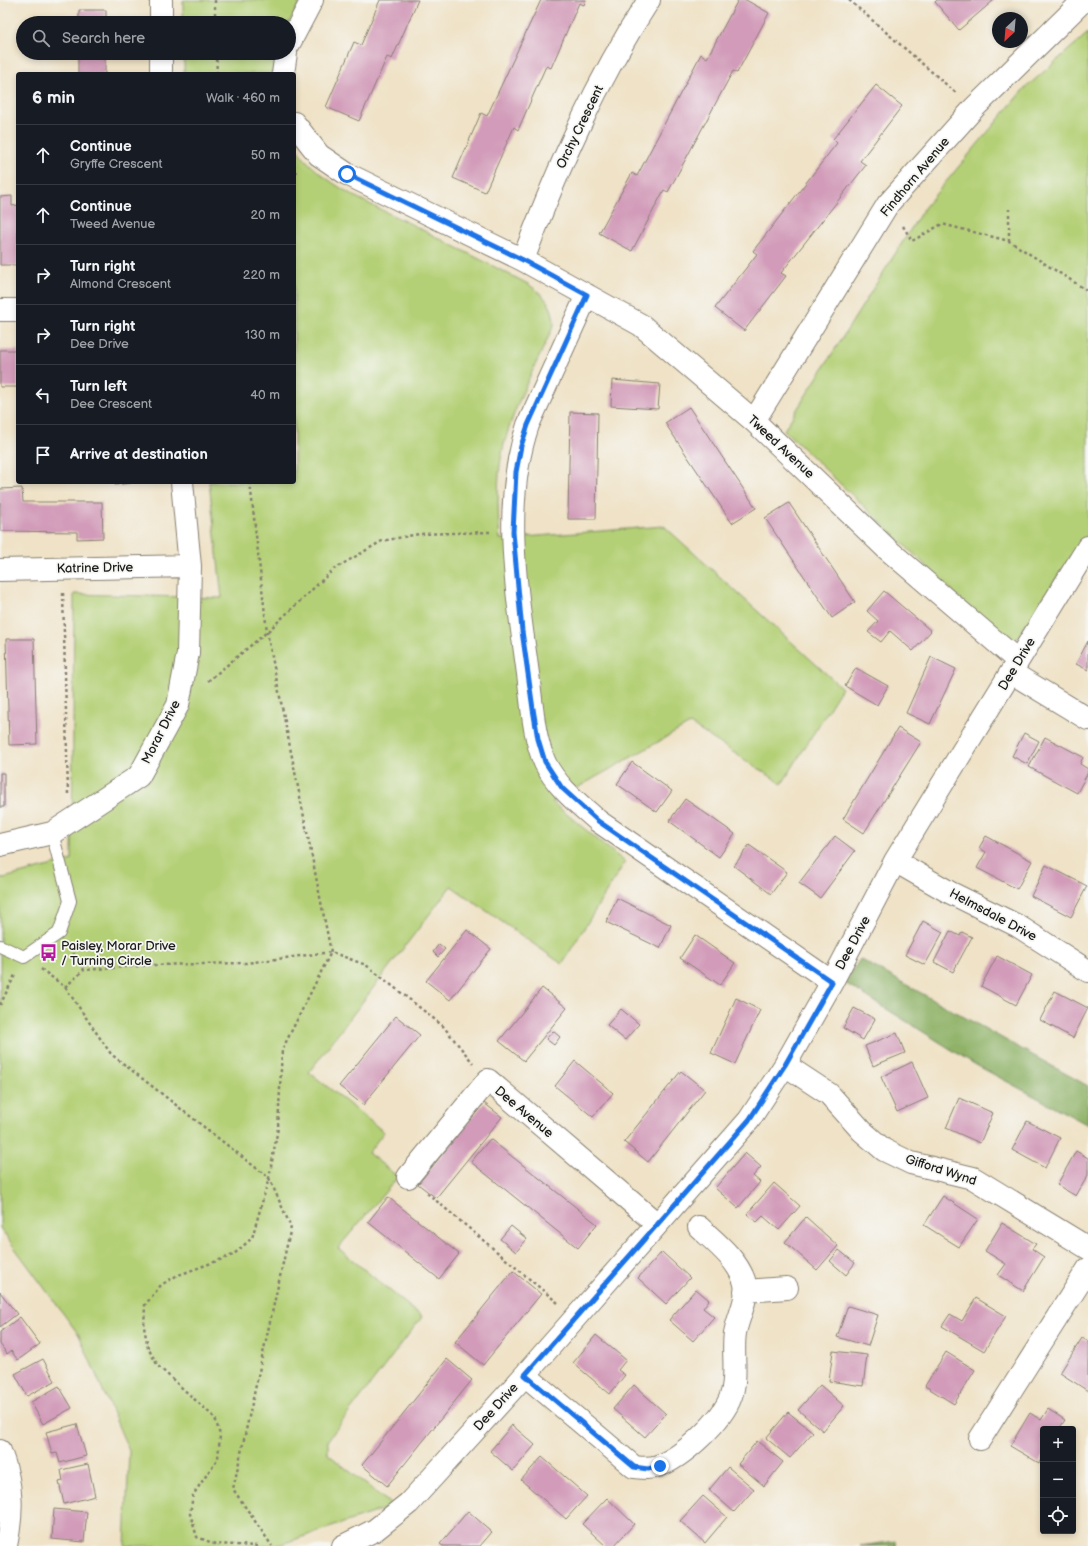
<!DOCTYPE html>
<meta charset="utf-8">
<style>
body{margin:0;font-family:"Balsamiq Sans",sans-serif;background:#242831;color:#f1f3f6}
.controls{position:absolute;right:12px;bottom:12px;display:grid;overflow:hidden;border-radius:4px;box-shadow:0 2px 6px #0003}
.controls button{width:36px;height:36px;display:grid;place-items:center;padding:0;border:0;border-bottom:1px solid #363941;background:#171b24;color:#f1f3f6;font:20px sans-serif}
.compass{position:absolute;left:992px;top:12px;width:36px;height:36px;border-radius:50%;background:#171b24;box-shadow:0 2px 6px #0003;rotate:206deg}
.stop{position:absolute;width:12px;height:12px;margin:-9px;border:3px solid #1a73e8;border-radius:50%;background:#fff}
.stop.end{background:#1a73e8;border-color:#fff;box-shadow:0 1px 4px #0008}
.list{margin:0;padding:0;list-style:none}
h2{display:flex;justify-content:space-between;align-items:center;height:52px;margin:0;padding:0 16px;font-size:17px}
h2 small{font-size:13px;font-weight:400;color:#9ea1a6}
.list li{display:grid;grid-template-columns:26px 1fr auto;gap:12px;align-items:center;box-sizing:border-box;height:60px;padding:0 16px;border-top:1px solid #363941}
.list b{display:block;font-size:15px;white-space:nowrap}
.list p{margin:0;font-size:13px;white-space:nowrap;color:#9ea1a6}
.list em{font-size:13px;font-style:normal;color:#9ea1a6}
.icon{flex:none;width:22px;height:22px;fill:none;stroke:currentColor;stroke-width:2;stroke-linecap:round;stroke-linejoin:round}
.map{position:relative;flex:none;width:1088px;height:1546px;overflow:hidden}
.search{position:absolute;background:#171b24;box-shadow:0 2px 6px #0003;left:16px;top:16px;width:280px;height:44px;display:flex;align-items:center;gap:10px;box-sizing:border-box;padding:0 14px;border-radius:22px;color:#9ea1a6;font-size:15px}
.panel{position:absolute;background:#171b24;box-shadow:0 2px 6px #0003;left:16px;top:72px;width:280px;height:412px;border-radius:4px}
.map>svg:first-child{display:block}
</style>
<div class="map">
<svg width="1088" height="1546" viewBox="0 0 1088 1546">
<rect width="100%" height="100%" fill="#f6f6f2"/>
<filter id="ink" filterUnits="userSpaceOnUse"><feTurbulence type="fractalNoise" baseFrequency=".025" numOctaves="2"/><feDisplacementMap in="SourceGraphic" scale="8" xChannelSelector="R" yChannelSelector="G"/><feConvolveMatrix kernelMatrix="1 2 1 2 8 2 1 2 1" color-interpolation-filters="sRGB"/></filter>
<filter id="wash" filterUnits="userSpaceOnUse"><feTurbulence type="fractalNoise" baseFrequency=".012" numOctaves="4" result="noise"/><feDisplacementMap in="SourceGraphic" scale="16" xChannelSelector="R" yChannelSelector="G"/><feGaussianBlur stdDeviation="0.9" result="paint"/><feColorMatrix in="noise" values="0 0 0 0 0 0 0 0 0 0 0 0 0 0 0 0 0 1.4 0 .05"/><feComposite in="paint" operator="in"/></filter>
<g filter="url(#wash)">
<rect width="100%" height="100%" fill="#efe2c6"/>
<path fill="#b4d076" stroke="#687649" d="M 183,0 L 301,0 L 289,23 L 183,23 Z
M 1088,33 L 1088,567 L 1071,556 L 1011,647 L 784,430 L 924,208 L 1023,90 Z
M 184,53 L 276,53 L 272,74 L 184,74 Z
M 294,145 C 321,186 375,206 417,227 C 454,246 491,265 528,284 C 544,295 554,305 554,325 C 535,367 506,420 500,465 C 497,490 498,515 500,539 L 664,526 L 842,688 L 782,784 L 690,724 L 552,802 L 625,862 L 562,964 L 451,886 L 309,1072 L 384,1132 L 368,1153 L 398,1177 L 338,1248 L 422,1317 L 328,1440 L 328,1454 L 393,1506 L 276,1546 L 125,1546 L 129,1451 L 79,1335 L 0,1228 L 0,879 L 72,860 L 74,594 L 222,598 L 209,482 L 294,482 Z"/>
<path fill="#8fb267" stroke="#566742" d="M 860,959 L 1088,1086 L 1088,1125 L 976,1065 L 845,983 Z
M 896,1541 L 897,1546 L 860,1546 Z"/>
<g id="blocks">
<path fill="#d29bb9" d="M 380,0 L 418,0 L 392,59 L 387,57 L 359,121 L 326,107 L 354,42 L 361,45 Z
M 541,0 L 586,0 L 584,5 L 579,3 L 551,68 L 546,66 L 518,130 L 514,127 L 485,192 L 453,178 L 481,113 L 487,116 Z
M 738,0 L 746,0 L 769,13 L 737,73 L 733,71 L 668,192 L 664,190 L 632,251 L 599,233 L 632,173 L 637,176 L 701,54 L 707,58 Z
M 937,0 L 994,0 L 959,30 L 935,2 Z
M 79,10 L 106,10 L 106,23 L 79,23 Z
M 78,53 L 105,53 L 105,74 L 78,74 Z
M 876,85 L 902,106 L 860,161 L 866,165 L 781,273 L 786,276 L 744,331 L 715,308 L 757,254 L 753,251 L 837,143 L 833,139 Z
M 12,196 L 12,206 L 18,205 L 18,265 L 0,265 L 0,197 Z
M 0,350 L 18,350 L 18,387 L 0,387 Z
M 612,380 L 660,384 L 658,409 L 611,406 Z
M 689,407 L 756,508 L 732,523 L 665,423 Z
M 570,412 L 598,413 L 596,519 L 568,519 Z
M 115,482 L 131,482 L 131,483 L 115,485 Z
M 22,488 L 23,502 L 102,502 L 103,538 L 77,539 L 77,532 L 0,531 L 0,489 Z
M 789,503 L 855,602 L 832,618 L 765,518 Z
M 884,591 L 931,631 L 913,651 L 890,631 L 881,642 L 868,632 L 878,621 L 867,611 Z
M 6,639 L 34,639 L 37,744 L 9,745 Z
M 1088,641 L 1088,670 L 1076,664 Z
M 931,657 L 956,669 L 930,724 L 906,713 Z
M 856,668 L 888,686 L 877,705 L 845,686 Z
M 898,728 L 921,742 L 864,833 L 843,819 Z
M 1024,733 L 1039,741 L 1027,764 L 1012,756 Z
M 1045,737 L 1083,757 L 1080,764 L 1088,769 L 1088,772 L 1077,793 L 1029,767 Z
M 632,762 L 672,791 L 657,812 L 617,784 Z
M 0,773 L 4,773 L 4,807 L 0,807 Z
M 685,799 L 735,834 L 719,857 L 669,821 Z
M 835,836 L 855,851 L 820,898 L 799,883 Z
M 986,836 L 1032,861 L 1017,889 L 977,868 L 986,852 L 979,848 Z
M 749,845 L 787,872 L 771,894 L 734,866 Z
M 1046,865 L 1087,886 L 1071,917 L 1031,896 Z
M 617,898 L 671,925 L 660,948 L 606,922 Z
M 923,921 L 943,932 L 925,965 L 905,955 Z
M 467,930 L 491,949 L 450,1000 L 426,981 Z
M 950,931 L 960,936 L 962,932 L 972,937 L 953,972 L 934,962 Z
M 695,935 L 735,963 L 720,985 L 680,958 Z
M 439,944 L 445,949 L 438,957 L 433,952 Z
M 997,956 L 1032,975 L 1016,1005 L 981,986 Z
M 542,988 L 567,1008 L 524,1061 L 499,1041 Z
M 1055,991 L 1088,1008 L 1073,1038 L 1040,1020 Z
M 736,998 L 760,1010 L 735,1064 L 711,1053 Z
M 854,1008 L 875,1019 L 863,1040 L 843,1028 Z
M 621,1009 L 639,1024 L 625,1040 L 607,1025 Z
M 396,1016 L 420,1035 L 363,1105 L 339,1086 Z
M 553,1031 L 560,1037 L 554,1045 L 546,1039 Z
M 897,1033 L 905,1053 L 873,1066 L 865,1046 Z
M 575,1061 L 613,1093 L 593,1117 L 555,1086 Z
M 912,1062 L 928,1098 L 897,1112 L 881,1077 Z
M 681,1071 L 705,1090 L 648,1162 L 624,1142 Z
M 959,1098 L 993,1113 L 980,1143 L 946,1128 Z
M 484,1103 L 502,1117 L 436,1198 L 418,1184 Z
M 1027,1121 L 1060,1138 L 1045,1168 L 1012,1150 Z
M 490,1139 L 597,1224 L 578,1248 L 471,1162 Z
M 1076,1151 L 1088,1158 L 1088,1175 L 1076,1196 L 1057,1185 Z
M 745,1153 L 761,1167 L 753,1176 L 760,1182 L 738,1208 L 715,1188 Z
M 774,1183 L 800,1206 L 779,1230 L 763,1216 L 757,1222 L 747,1214 Z
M 943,1196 L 978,1219 L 959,1247 L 924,1225 Z
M 388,1197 L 459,1254 L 439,1279 L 368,1222 Z
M 806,1217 L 838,1246 L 817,1270 L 785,1242 Z
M 1002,1223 L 1036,1244 L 1032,1249 L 1044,1257 L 1023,1291 L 998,1275 L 1006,1264 L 985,1251 Z
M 511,1226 L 527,1239 L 516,1252 L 500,1239 Z
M 839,1250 L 855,1263 L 846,1275 L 830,1261 Z
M 662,1252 L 690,1278 L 666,1304 L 638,1278 Z
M 513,1271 L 541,1294 L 483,1365 L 455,1342 Z
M 696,1289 L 709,1300 L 703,1308 L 714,1317 L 693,1341 L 669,1320 Z
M 0,1292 L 17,1314 L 0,1327 Z
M 976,1298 L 1006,1316 L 984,1351 L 942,1326 L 950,1314 L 962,1321 Z
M 848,1306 L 878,1315 L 868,1346 L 837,1337 Z
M 20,1317 L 40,1344 L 18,1360 L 11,1351 L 7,1354 L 0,1344 L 0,1332 Z
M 596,1335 L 626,1360 L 618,1370 L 625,1375 L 610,1394 L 573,1363 Z
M 1082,1338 L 1088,1341 L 1088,1391 L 1060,1373 Z
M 833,1351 L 867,1355 L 863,1386 L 829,1381 Z
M 946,1352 L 975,1370 L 954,1404 L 925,1386 Z
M 43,1359 L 55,1381 L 27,1396 L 15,1374 Z
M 447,1359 L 472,1380 L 387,1486 L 362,1465 Z
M 634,1385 L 666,1414 L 645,1437 L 613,1409 Z
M 820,1385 L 844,1406 L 823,1431 L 798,1410 Z
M 59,1386 L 72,1408 L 43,1424 L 31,1402 Z
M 1048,1409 L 1065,1420 L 1059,1429 L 1043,1429 L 1043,1456 L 1039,1463 L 1010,1446 L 1030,1413 L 1041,1420 Z
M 788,1412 L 813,1432 L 790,1458 L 766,1438 Z
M 77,1424 L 86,1456 L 60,1463 L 57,1453 L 52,1454 L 46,1432 Z
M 512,1425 L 535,1445 L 513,1471 L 490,1451 Z
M 757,1441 L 783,1462 L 764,1486 L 738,1464 Z
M 542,1457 L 587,1496 L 566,1519 L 521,1480 Z
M 88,1464 L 95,1496 L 64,1504 L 59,1482 L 63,1481 L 61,1470 Z
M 728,1467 L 754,1489 L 734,1512 L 709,1490 Z
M 703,1496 L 727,1517 L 705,1543 L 680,1521 Z
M 607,1498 L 634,1524 L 614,1546 L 606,1546 L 582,1524 Z
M 54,1509 L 87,1512 L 84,1542 L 52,1539 Z
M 468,1511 L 492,1532 L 480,1546 L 443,1546 L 440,1544 Z"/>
</g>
</g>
<g filter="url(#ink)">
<use href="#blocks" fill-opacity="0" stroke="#867f71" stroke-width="1"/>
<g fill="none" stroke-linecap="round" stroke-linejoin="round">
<defs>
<path id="service" d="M 0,946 L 24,957 L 59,933 L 70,901 L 52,833"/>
<path id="minor" d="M 161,0 L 161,23
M 289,44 L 312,0
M 161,53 L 161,74
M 283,74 L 286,53
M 294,123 L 319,155 L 347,174 L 523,260 L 641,325 L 754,421 L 887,549 L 1018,661
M 523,260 C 557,170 596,81 649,0
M 587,295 L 528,425 C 501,505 517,592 528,674 C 532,703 533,736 545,763 C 557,787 578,803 598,821 L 832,982
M 0,310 L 18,310
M 754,421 L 888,204 L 974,108 L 1084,0
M 0,570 L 190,566
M 1012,673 L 1088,719
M 0,845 L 52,833 L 139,776 L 178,705 L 188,653 L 190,566 L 182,482
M 895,861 L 949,892 L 1018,926 L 1088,971
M 785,1065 L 829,1094 L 862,1131 L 884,1150 L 911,1163 L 973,1178 L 1088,1248
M 408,1177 L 488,1080 L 657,1224
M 745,1291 L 787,1288
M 525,1375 L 634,1467 C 643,1468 650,1469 658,1466 C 682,1458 723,1420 731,1396 C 738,1376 732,1353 735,1333 C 738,1316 750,1297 744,1280 C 736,1258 716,1243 699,1227
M 980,1439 L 1088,1269
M 0,1451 C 13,1485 13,1512 6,1546
M 343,1546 L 375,1530 L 409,1503 L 525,1375 L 749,1120 L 785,1065 L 832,982 L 895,861 L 1088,547"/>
</defs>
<use href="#service" stroke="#867f71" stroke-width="14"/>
<use href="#minor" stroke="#867f71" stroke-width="24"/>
<path stroke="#867f71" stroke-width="2.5" stroke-dasharray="3 3" stroke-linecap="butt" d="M 215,0 L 215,23
M 849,0 L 956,93
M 216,53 L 217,74
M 294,173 L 299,170
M 903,226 L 912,241 L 942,224 L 1009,241 L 1088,291
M 1009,241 L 1009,209
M 250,482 L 267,632 L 331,952 L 282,1050 L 278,1128 L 269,1178 L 252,1238 L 233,1255 L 176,1276 L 161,1285 L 145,1305 L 144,1327 L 148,1348 L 158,1366 L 215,1418 L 220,1435 L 218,1458 L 193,1495 L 190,1514 L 197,1537 L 215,1544 L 257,1546
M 63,593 L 68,794
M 208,681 L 267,632 L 334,569 L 382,541 L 419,534 L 490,532
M 70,948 L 84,970 L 152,965 L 246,963 L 331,952 L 366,965 L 443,1026 L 473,1063
M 41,969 L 65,987 L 111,1054 L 269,1178 L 291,1227 L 233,1489 L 272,1546
M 65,987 L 84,970
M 0,1005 L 16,973
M 427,1193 L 558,1303"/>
<use href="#service" stroke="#fff" stroke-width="12"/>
<use href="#minor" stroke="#fff" stroke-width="22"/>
</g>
</g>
<g fill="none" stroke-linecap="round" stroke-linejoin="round" filter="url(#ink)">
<path stroke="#1a73e8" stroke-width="5" d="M 347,174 L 523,260 L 587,295 L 528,425 L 521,446 L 516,472 L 513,532 L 522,631 L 533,709 L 538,739 L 545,762 L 562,788 L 598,821 L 832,982 L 785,1065 L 749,1120 L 525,1375 L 634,1467 L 648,1469 L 660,1466"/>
</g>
<defs>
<symbol id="bus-bare" viewBox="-9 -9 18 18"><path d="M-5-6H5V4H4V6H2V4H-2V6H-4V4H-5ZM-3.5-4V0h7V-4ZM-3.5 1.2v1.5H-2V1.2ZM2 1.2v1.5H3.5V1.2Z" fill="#b5179e" stroke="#f6f6f2" stroke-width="2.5" paint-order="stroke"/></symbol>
</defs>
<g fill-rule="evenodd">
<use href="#bus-bare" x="36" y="940" width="25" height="25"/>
</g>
<g text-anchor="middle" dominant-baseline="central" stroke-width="3.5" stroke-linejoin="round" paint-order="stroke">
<g font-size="13" fill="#1c1c1c" stroke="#f6f6f2">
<text transform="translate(580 127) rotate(-64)">Orchy Crescent</text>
<text transform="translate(915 177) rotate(-50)">Findhorn Avenue</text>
<text transform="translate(781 447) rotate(43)">Tweed Avenue</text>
<text transform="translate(95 568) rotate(-1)">Katrine Drive</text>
<text transform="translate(1017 664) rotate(-59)">Dee Drive</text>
<text transform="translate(161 732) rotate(-63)">Morar Drive</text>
<text transform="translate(993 915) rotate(28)">Helmsdale Drive</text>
<text transform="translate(853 943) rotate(-62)">Dee Drive</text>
<text transform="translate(524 1112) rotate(40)">Dee Avenue</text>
<text transform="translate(941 1170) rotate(18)">Gifford Wynd</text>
<text transform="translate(496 1407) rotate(-48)">Dee Drive</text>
</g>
<g font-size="13" fill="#1c1c1c" stroke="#f6f6f2" text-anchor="start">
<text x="61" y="946">Paisley, Morar Drive<tspan x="61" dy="15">/ Turning Circle</tspan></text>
</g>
</g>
</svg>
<div class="controls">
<button>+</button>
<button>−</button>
<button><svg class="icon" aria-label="locate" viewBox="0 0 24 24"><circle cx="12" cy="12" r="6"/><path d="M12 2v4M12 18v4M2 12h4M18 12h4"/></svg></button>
</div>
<svg class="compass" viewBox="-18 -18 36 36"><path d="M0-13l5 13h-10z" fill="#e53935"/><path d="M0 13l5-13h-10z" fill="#9ea1a6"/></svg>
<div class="stop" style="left:347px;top:174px"></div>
<div class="stop end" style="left:660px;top:1466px"></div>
<div class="search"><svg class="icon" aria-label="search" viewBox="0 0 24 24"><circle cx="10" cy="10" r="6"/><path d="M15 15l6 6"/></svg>Search here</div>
<section class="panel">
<h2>6 min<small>Walk · 460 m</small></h2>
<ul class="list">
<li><svg class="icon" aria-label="ahead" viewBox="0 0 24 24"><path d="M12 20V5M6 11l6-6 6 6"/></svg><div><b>Continue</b><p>Gryffe Crescent</p></div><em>50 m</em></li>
<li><svg class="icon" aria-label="ahead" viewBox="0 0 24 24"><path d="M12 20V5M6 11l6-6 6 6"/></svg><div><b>Continue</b><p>Tweed Avenue</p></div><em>20 m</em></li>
<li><svg class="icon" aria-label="right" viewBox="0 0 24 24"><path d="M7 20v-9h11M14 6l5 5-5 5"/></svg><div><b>Turn right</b><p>Almond Crescent</p></div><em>220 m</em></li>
<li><svg class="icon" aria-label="right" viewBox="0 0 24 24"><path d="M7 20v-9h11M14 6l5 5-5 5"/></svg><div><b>Turn right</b><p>Dee Drive</p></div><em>130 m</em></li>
<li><svg class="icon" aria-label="left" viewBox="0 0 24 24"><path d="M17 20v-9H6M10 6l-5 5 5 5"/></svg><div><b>Turn left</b><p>Dee Crescent</p></div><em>40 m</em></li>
<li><svg class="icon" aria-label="arrive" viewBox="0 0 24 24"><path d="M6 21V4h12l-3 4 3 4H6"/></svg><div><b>Arrive at destination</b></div></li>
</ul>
</section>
</div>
